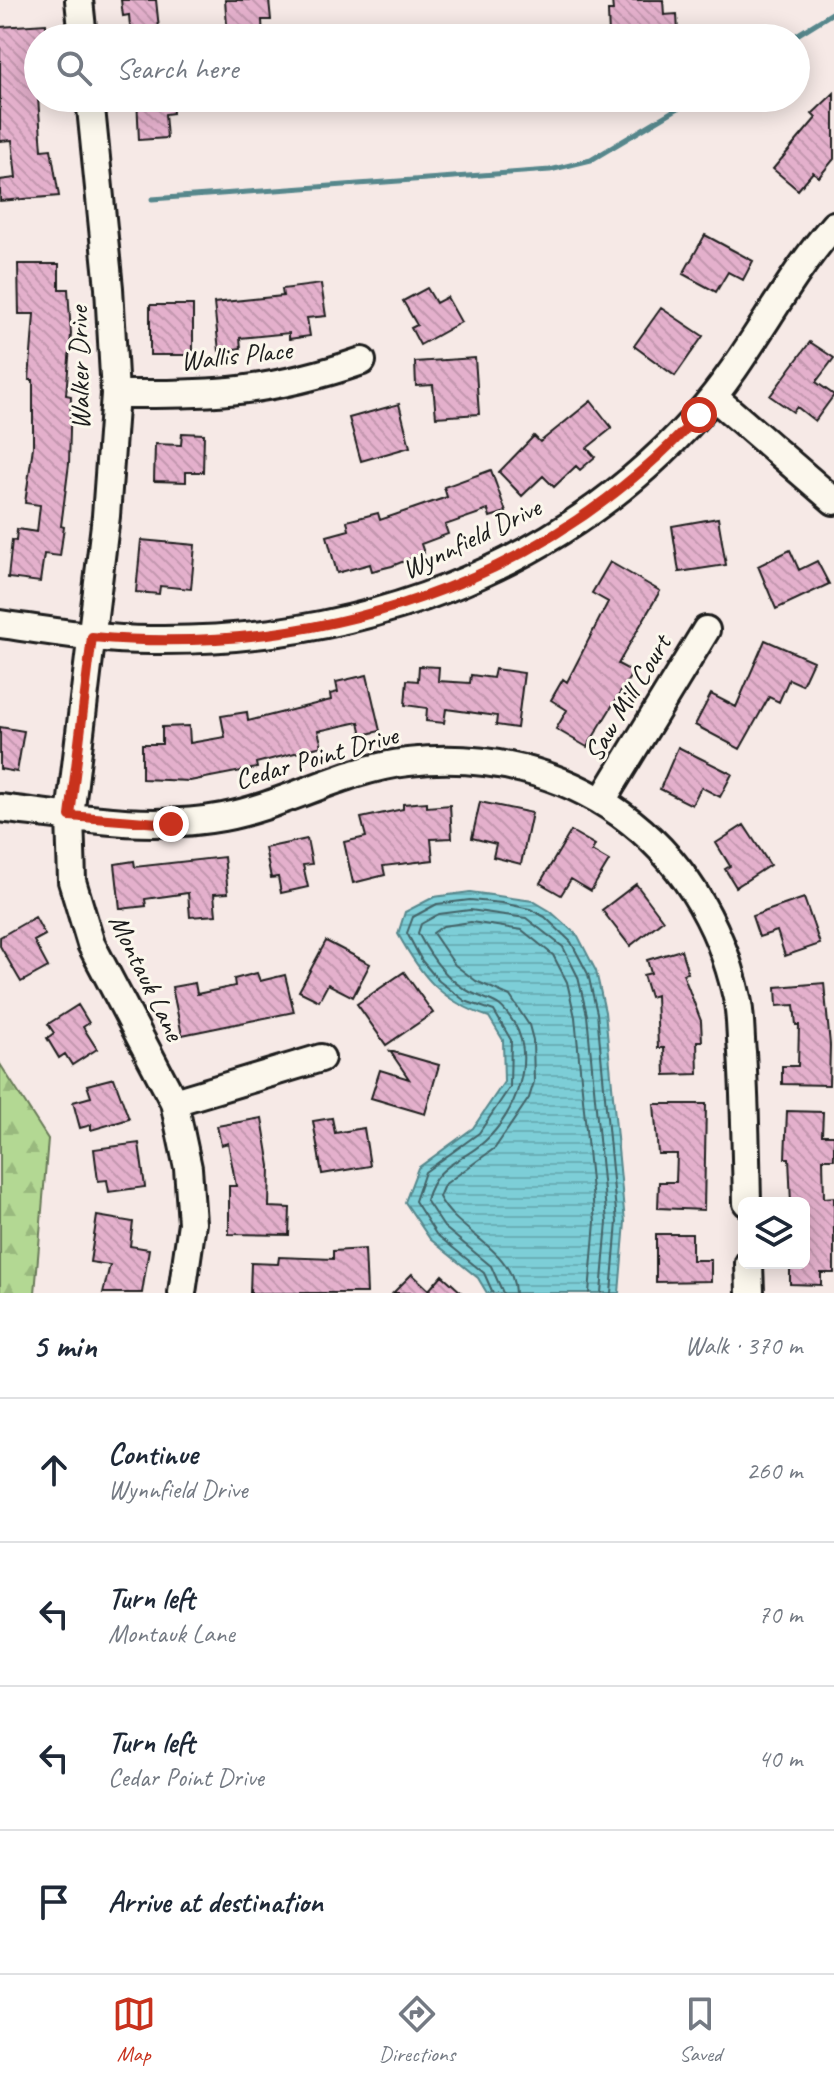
<!DOCTYPE html>
<meta charset="utf-8">
<style>
body{margin:0;font-family:Caveat,sans-serif;background:#f2f2f3;color:#1f2937}
.controls{position:absolute;right:24px;bottom:24px;display:grid;overflow:hidden;border-radius:12px;box-shadow:0 4px 20px #0003}
.controls button{width:72px;height:72px;display:grid;place-items:center;padding:0;border:0;border-bottom:2px solid #e0e1e3;background:#fff;color:#1f2937;font:40px sans-serif}
.stop{position:absolute;width:24px;height:24px;margin:-18px;border:6px solid #c8321e;border-radius:50%;background:#fff}
.stop.end{background:#c8321e;border-color:#fff;box-shadow:0 2px 8px #0008}
.list{margin:0;padding:0;list-style:none}
h2{display:flex;justify-content:space-between;align-items:center;height:104px;margin:0;padding:0 32px;font-size:34px}
h2 small{font-size:26px;font-weight:400;color:#747a83}
.list li{display:grid;grid-template-columns:52px 1fr auto;gap:24px;align-items:center;box-sizing:border-box;height:144px;padding:0 32px;border-top:2px solid #e0e1e3}
.list b{display:block;font-size:30px;white-space:nowrap}
.list p{margin:0;font-size:26px;white-space:nowrap;color:#747a83}
.list em{font-size:26px;font-style:normal;color:#747a83}
.icon{flex:none;width:44px;height:44px;fill:none;stroke:currentColor;stroke-width:2;stroke-linecap:round;stroke-linejoin:round}
.map{position:relative;flex:none;width:834px;height:1293px;overflow:hidden}
.search{position:absolute;background:#fff;box-shadow:0 4px 20px #0003;left:24px;right:24px;top:24px;height:88px;display:flex;align-items:center;gap:20px;box-sizing:border-box;padding:0 28px;border-radius:44px;color:#747a83;font-size:30px}
.sheet{height:680px;background:#fff}
nav{display:flex;justify-content:space-around;align-items:center;box-sizing:border-box;height:112px;border-top:2px solid #e0e1e3;background:#fff;font-size:22px;color:#747a83}
nav a{display:grid;justify-items:center;gap:4px}
nav .on{color:#c8321e}
.map>svg:first-child{display:block}
</style>
<div class="map">
<svg width="834" height="1293" viewBox="0 0 834 1293">
<defs>
<pattern id="forest-firs" width="22" height="20" patternUnits="userSpaceOnUse" patternTransform="scale(2)"><rect width="22" height="20" fill="#b3d893"/><path d="M5 1l3.5 6h-7zM16 11l3.5 6h-7z" fill="#99b97e"/></pattern>
<pattern id="water-rules" width="6" height="5" patternUnits="userSpaceOnUse" patternTransform="scale(2)"><rect width="6" height="5" fill="#7dced7"/><path d="M0 2.5h6" fill="none" stroke="#6bb0b8"/></pattern>
<pattern id="building-back-hatch" width="6" height="6" patternUnits="userSpaceOnUse" patternTransform="scale(2)"><rect width="6" height="6" fill="#e4b0cc"/><path d="M-1 5l2 2M0 0l6 6M5-1l2 2" fill="none" stroke="#c397af"/></pattern>
</defs>
<rect width="100%" height="100%" fill="#f6e9e6"/>
<filter id="ink" filterUnits="userSpaceOnUse"><feTurbulence type="fractalNoise" baseFrequency=".0125" numOctaves="2"/><feDisplacementMap in="SourceGraphic" scale="16" xChannelSelector="R" yChannelSelector="G"/><feConvolveMatrix kernelMatrix="1 2 1 2 8 2 1 2 1" color-interpolation-filters="sRGB"/></filter>
<g filter="url(#ink)">
<path fill="url(#forest-firs)" stroke="#687a58" stroke-width="2" d="M 0,1064 L 48,1139 L 35,1293 L 0,1293 Z"/>
<path fill="url(#water-rules)" stroke="#56878c" stroke-width="2" d="M 470,892 L 533,901 L 550,911 L 578,936 L 596,971 L 605,1012 L 625,1222 L 619,1293 L 487,1293 L 478,1278 L 430,1239 L 405,1202 L 418,1168 L 473,1128 L 504,1082 L 503,1040 L 489,1017 C 441,1001 422,977 398,934 L 405,912 L 434,897 Z"/>
<g fill="none" stroke-linecap="round" stroke-linejoin="round">
<path stroke="#436367" stroke-width="2" d="M 493,1293 L 484,1273 L 436,1234 L 415,1201 L 425,1172 L 479,1133 L 510,1087 L 511,1040 L 494,1011 L 465,1001 L 439,981 L 422,961 L 407,933 L 413,917 L 437,904 L 470,900 L 502,903 L 530,909 L 545,917 L 571,942 L 588,974 L 597,1013 L 617,1222 L 611,1293
M 503,1293 L 491,1266 L 444,1227 L 426,1200 C 436,1163 461,1163 485,1141 C 515,1114 536,1060 514,1023 C 498,998 494,1004 470,992 C 446,980 430,956 418,933 L 421,924 L 439,914 L 470,910 L 526,918 L 563,947 L 578,977 L 587,1015 L 607,1222 L 601,1293
M 515,1293 C 514,1249 457,1233 439,1197 L 444,1185 L 495,1148 L 529,1098 L 534,1082 L 533,1040 L 529,1025 L 510,996 L 476,981 L 455,965 L 433,933 L 443,926 L 471,922 L 522,930 L 553,955 L 567,982 L 575,1017 L 595,1222 L 589,1293"/>
<path stroke="#56878c" stroke-width="5" d="M 792,38 L 834,12
M 152,199 L 550,170 L 591,160 L 695,98"/>
</g>
<path fill="url(#building-back-hatch)" stroke="#1c1c1c" stroke-width="2" d="M 121,0 L 156,0 L 160,38 L 131,38 L 129,15 L 123,16 Z
M 225,0 L 269,0 L 271,20 L 262,20 L 263,38 L 228,38 Z
M 612,0 L 663,0 L 664,15 L 677,14 L 678,33 L 640,34 L 641,38 L 609,36 L 608,11 L 613,11 Z
M 46,24 L 47,38 L 38,38 L 38,98 L 42,150 L 51,149 L 59,196 L 0,201 L 0,180 L 16,178 L 12,140 L 0,141 L 0,27 Z
M 834,93 L 834,159 L 819,177 L 813,172 L 798,190 L 773,169 L 816,118 L 812,114 Z
M 137,98 L 172,98 L 173,113 L 165,114 L 167,138 L 139,140 Z
M 705,235 L 753,261 L 743,280 L 728,272 L 716,292 L 683,274 Z
M 18,264 L 59,264 L 59,289 L 68,289 L 71,334 L 66,395 L 71,396 L 69,464 L 61,526 L 64,527 L 60,556 L 44,554 L 40,582 L 8,578 L 12,540 L 16,541 L 17,529 L 37,532 L 40,505 L 25,503 L 33,447 L 33,380 L 29,380 L 34,314 L 19,314 Z
M 321,284 L 326,316 L 307,318 L 310,336 L 289,339 L 289,333 L 240,338 L 241,348 L 219,351 L 214,303 L 283,296 L 282,289 Z
M 427,288 L 436,303 L 447,297 L 461,322 L 420,345 L 411,328 L 417,325 L 403,301 Z
M 150,305 L 193,305 L 193,355 L 150,355 Z
M 661,308 L 703,336 L 675,376 L 634,346 Z
M 810,342 L 834,358 L 816,382 L 834,395 L 815,421 L 797,407 L 793,412 L 770,396 Z
M 475,358 L 479,414 L 436,417 L 433,385 L 416,386 L 415,362 Z
M 591,401 L 612,428 L 587,448 L 595,457 L 580,470 L 576,466 L 554,487 L 543,476 L 522,496 L 499,472 L 534,436 L 540,442 Z
M 399,404 L 410,447 L 361,461 L 349,418 Z
M 182,433 L 204,434 L 203,472 L 186,472 L 186,482 L 154,481 L 155,444 L 181,445 Z
M 491,470 L 506,512 L 490,517 L 488,510 L 445,525 L 448,534 L 421,544 L 424,553 L 392,566 L 372,571 L 370,564 L 337,573 L 327,536 L 349,530 L 347,521 L 378,513 L 380,520 L 447,497 L 444,487 Z
M 718,518 L 726,565 L 679,572 L 672,526 Z
M 141,540 L 195,545 L 191,589 L 160,586 L 159,594 L 136,592 Z
M 790,550 L 799,570 L 817,561 L 829,584 L 776,609 L 758,566 Z
M 610,562 L 660,591 L 618,664 L 633,672 L 587,747 L 556,729 L 567,710 L 551,700 L 563,679 L 567,682 L 608,602 L 592,593 Z
M 765,640 L 813,661 L 802,685 L 789,679 L 779,702 L 769,697 L 740,749 L 695,725 L 711,694 L 736,707 Z
M 419,666 L 439,667 L 438,681 L 470,683 L 471,675 L 493,678 L 495,669 L 524,673 L 517,728 L 496,725 L 497,716 L 446,709 L 444,723 L 426,721 L 427,708 L 405,705 L 407,680 L 418,681 Z
M 367,675 L 380,731 L 362,735 L 359,722 L 318,731 L 322,746 L 256,763 L 257,768 L 190,781 L 142,779 L 142,744 L 162,744 L 162,727 L 189,726 L 190,743 L 225,737 L 221,716 L 247,712 L 248,721 L 331,700 L 330,694 L 338,692 L 336,682 Z
M 0,727 L 24,731 L 17,772 L 0,769 Z
M 678,747 L 732,774 L 720,797 L 701,787 L 692,805 L 660,789 Z
M 427,802 L 427,807 L 450,805 L 452,838 L 431,839 L 433,860 L 383,866 L 385,875 L 353,883 L 344,842 L 366,837 L 361,818 L 403,809 L 403,804 Z
M 480,802 L 532,813 L 521,864 L 493,857 L 496,844 L 472,838 Z
M 744,825 L 770,865 L 736,887 L 725,869 L 730,866 L 716,843 Z
M 571,831 L 595,845 L 592,851 L 609,861 L 591,891 L 571,879 L 561,895 L 540,883 Z
M 307,839 L 312,864 L 303,865 L 308,887 L 281,893 L 278,877 L 271,878 L 265,848 Z
M 224,857 L 228,893 L 214,894 L 216,915 L 190,917 L 188,893 L 145,899 L 146,906 L 120,909 L 115,864 L 134,861 L 135,867 Z
M 636,884 L 663,920 L 630,946 L 602,910 Z
M 804,898 L 820,944 L 785,956 L 777,931 L 759,937 L 752,916 Z
M 35,917 L 45,935 L 34,941 L 48,967 L 21,982 L 0,946 L 0,937 Z
M 326,941 L 370,964 L 353,997 L 328,984 L 319,1001 L 299,991 Z
M 681,950 L 688,973 L 683,974 L 701,1021 L 702,1041 L 697,1041 L 698,1074 L 665,1075 L 664,1048 L 658,1048 L 656,995 L 650,997 L 643,975 L 651,973 L 647,960 Z
M 404,972 L 433,1013 L 386,1045 L 357,1004 Z
M 257,973 L 260,981 L 285,975 L 294,1012 L 182,1035 L 172,987 L 195,983 L 197,994 L 235,986 L 234,979 Z
M 824,983 L 830,1045 L 829,1085 L 782,1084 L 782,1066 L 798,1066 L 799,1025 L 796,1025 L 794,1005 L 777,1006 L 776,987 Z
M 78,1005 L 89,1023 L 83,1027 L 97,1049 L 72,1065 L 65,1054 L 59,1058 L 47,1038 L 54,1033 L 48,1024 Z
M 390,1051 L 439,1065 L 425,1114 L 371,1098 L 380,1070 L 409,1079 Z
M 114,1078 L 129,1119 L 91,1130 L 91,1125 L 80,1128 L 73,1102 L 91,1097 L 87,1085 Z
M 654,1104 L 706,1104 L 704,1210 L 658,1208 L 659,1182 L 676,1182 L 677,1154 L 658,1154 Z
M 787,1111 L 823,1112 L 822,1135 L 834,1135 L 834,1159 L 823,1159 L 824,1198 L 834,1197 L 834,1273 L 821,1273 L 821,1285 L 790,1284 L 790,1263 L 804,1263 L 804,1203 L 791,1203 L 789,1158 L 785,1158 Z
M 262,1118 L 270,1166 L 269,1207 L 290,1208 L 289,1235 L 229,1234 L 229,1186 L 236,1186 L 228,1143 L 221,1145 L 217,1126 Z
M 332,1118 L 335,1133 L 364,1128 L 370,1166 L 322,1174 L 313,1121 Z
M 139,1143 L 145,1187 L 109,1192 L 107,1180 L 98,1181 L 94,1149 Z
M 97,1216 L 133,1222 L 130,1246 L 149,1249 L 142,1293 L 103,1293 L 110,1265 L 90,1262 Z
M 656,1234 L 692,1234 L 692,1260 L 711,1260 L 711,1281 L 656,1282 Z
M 365,1249 L 367,1293 L 250,1293 L 251,1263 L 278,1264 L 279,1257 L 333,1259 L 333,1251 Z
M 412,1274 L 429,1290 L 442,1275 L 462,1293 L 393,1293 Z"/>
<g fill="none" stroke-linecap="round" stroke-linejoin="round">
<defs>
<path id="minor" d="M 79,0 L 83,38
M 90,98 L 109,288 L 115,394 L 106,516 L 70,816 L 72,881 L 91,944 L 174,1102 L 188,1168 L 192,1223 L 182,1293
M 115,394 C 212,395 269,393 362,361
M 714,397 L 834,501
M 0,624 C 50,631 100,640 150,640 C 357,643 557,572 697,416 C 750,357 782,284 834,225
M 603,799 L 706,630
M 0,808 C 73,817 150,831 223,817 C 286,805 344,769 408,762 C 570,744 703,840 737,998 C 741,1015 740,1034 742,1052 C 745,1102 746,1153 747,1203
M 174,1102 L 321,1058
M 749,1263 L 750,1293"/>
</defs>
<use href="#minor" stroke="#1c1c1c" stroke-width="32"/>
<use href="#minor" stroke="#fbf7ec" stroke-width="26"/>
</g>
</g>
<g fill="none" stroke-linecap="round" stroke-linejoin="round" filter="url(#ink)">
<path stroke="#c8321e" stroke-width="10" d="M 171,824 L 70,816 L 92,637 C 319,657 543,585 699,415"/>
</g>
<g text-anchor="middle" dominant-baseline="central" stroke-width="6" stroke-linejoin="round" paint-order="stroke">
<g font-size="28" fill="#1c1c1c" stroke="#fbf7ec">
<text transform="translate(236 355) rotate(-6)">Wallis Place</text>
<text transform="translate(79 368) rotate(-91)">Walker Drive</text>
<text transform="translate(471 538) rotate(-26)">Wynnfield Drive</text>
<text transform="translate(627 698) rotate(-59)">Saw Mill Court</text>
<text transform="translate(316 757) rotate(-16)">Cedar Point Drive</text>
<text transform="translate(147 977) rotate(64)">Montauk Lane</text>
</g>
</g>
</svg>
<div class="controls">
<button><svg class="icon" aria-label="layers" viewBox="0 0 24 24"><path d="M12 4l9 5-9 5-9-5zM3 14l9 5 9-5"/></svg></button>
</div>
<div class="stop" style="left:699px;top:415px"></div>
<div class="stop end" style="left:171px;top:824px"></div>
<div class="search"><svg class="icon" aria-label="search" viewBox="0 0 24 24"><circle cx="10" cy="10" r="6"/><path d="M15 15l6 6"/></svg>Search here</div>
</div>
<section class="sheet">
<h2>5 min<small>Walk · 370 m</small></h2>
<ul class="list">
<li><svg class="icon" aria-label="ahead" viewBox="0 0 24 24"><path d="M12 20V5M6 11l6-6 6 6"/></svg><div><b>Continue</b><p>Wynnfield Drive</p></div><em>260 m</em></li>
<li><svg class="icon" aria-label="left" viewBox="0 0 24 24"><path d="M17 20v-9H6M10 6l-5 5 5 5"/></svg><div><b>Turn left</b><p>Montauk Lane</p></div><em>70 m</em></li>
<li><svg class="icon" aria-label="left" viewBox="0 0 24 24"><path d="M17 20v-9H6M10 6l-5 5 5 5"/></svg><div><b>Turn left</b><p>Cedar Point Drive</p></div><em>40 m</em></li>
<li><svg class="icon" aria-label="arrive" viewBox="0 0 24 24"><path d="M6 21V4h12l-3 4 3 4H6"/></svg><div><b>Arrive at destination</b></div></li>
</ul>
</section>
<nav>
<a class="on"><svg class="icon" aria-label="map" viewBox="0 0 24 24"><path d="M3 6l6-2 6 2 6-2v14l-6 2-6-2-6 2zM9 4v14M15 6v14"/></svg>Map</a>
<a><svg class="icon" aria-label="directions" viewBox="0 0 24 24"><path d="M12 3l9 9-9 9-9-9zM9 14v-3h6M13 9l2 2-2 2"/></svg>Directions</a>
<a><svg class="icon" aria-label="saved" viewBox="0 0 24 24"><path d="M7 4h10v16l-5-4-5 4z"/></svg>Saved</a>
</nav>
